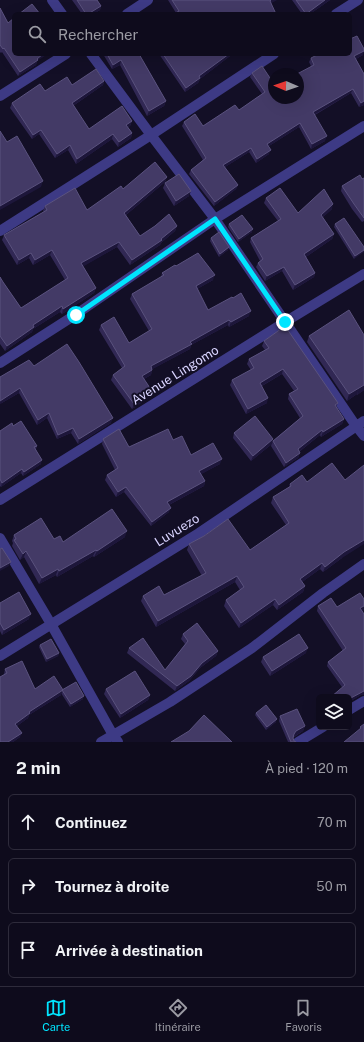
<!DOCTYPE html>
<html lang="fr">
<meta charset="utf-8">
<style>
body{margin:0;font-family:"Public Sans",sans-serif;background:#1c1929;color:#f1f3f6}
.controls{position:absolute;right:12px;bottom:12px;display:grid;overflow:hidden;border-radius:6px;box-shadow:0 4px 16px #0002}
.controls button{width:36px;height:36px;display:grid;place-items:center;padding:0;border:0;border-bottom:1px solid #2e2b3b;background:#0e0b1c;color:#f1f3f6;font:20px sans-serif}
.compass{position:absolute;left:268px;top:68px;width:36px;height:36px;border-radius:50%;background:#0e0b1c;box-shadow:0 4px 16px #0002;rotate:272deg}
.stop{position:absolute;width:12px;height:12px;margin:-9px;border:3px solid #00e5ff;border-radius:50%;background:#fff}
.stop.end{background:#00e5ff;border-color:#fff;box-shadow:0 1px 4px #0008}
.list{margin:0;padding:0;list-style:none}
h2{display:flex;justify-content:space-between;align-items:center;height:52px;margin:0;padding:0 16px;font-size:17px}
h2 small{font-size:13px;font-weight:400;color:#9b9ba3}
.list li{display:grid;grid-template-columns:26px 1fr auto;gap:12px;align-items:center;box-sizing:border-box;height:56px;margin:0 8px 8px;padding:0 8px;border:1px solid #2e2b3b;border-radius:6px}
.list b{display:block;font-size:15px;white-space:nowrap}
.list em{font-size:13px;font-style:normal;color:#9b9ba3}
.icon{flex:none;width:22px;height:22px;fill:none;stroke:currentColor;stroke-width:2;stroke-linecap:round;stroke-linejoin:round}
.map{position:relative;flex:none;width:364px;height:742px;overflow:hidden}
.search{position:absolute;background:#0e0b1c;box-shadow:0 4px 16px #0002;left:12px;right:12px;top:12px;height:44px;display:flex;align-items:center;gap:10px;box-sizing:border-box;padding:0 14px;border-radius:6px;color:#9b9ba3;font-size:15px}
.sheet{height:244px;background:#0e0b1c}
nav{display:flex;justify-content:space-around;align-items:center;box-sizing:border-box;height:56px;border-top:1px solid #2e2b3b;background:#0e0b1c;font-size:11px;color:#9b9ba3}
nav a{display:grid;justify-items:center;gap:2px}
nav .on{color:#00e5ff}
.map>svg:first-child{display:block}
</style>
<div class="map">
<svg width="364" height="742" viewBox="0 0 364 742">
<rect width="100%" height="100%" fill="#130f26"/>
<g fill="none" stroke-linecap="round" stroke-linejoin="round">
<path stroke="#3d3a85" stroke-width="10" d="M 52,0 L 62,14
M 127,14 L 148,0
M 336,14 L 358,0
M 91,54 L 151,135 L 215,219 L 356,426 L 364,436
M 0,96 L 66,54
M 0,231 L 151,135 L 274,54
M 0,363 L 75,315 L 215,219 L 364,126
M 0,500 L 285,322 L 364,274
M 0,538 L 51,624 L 113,735 L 118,742
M 0,656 L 199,533 L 364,421
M 349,710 L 364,701
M 101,742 L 170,702 L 252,648 L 323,593 L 364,564
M 298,742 L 323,727"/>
</g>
<path fill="#312854" d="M 72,0 L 97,0 L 101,6 L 100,10 L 93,14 L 82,14 Z
M 168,0 L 277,0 L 176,13 Z
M 292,0 L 330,0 L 310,14 L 302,14 Z
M 0,8 L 8,23 L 37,61 L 36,65 L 18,76 L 2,52 L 1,53 L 0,52 Z
M 103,54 L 139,54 L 166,101 L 164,106 L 147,116 L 120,65 L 112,69 Z
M 159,54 L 231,54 L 230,56 L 200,79 L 198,83 L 185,92 Z
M 363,55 L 356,59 L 364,74 L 364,105 L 359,107 L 351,93 L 315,115 L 325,141 L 311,149 L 299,127 L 269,146 L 269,154 L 256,163 L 249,152 L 225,167 L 238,185 L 236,189 L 214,206 L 189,174 L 191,170 L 203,160 L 182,126 L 184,122 L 203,126 L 239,110 L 262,94 L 250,77 L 252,73 L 274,98 L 311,66 L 309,62 L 311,58 Z
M 104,81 L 103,85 L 73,106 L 89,129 L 132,121 L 130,126 L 128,127 L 132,133 L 131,138 L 118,147 L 112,139 L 76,164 L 68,150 L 55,158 L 39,134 L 32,139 L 10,108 L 12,103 L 45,91 L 72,85 Z
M 167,177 L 165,182 L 126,215 L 140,236 L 177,226 L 175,231 L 161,243 L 160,245 L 130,265 L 117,247 L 83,266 L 96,288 L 94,293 L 62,314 L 60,312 L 33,329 L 32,332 L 5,351 L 0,344 L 0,277 L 3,282 L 21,308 L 65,280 L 50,255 L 33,265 L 29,258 L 17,265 L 2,240 L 4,235 L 44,212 L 43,211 L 45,206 L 87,210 L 123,189 Z
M 364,178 L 364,221 L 362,222 L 352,209 L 341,191 L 342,186 Z
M 165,183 L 189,196 L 174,206 L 163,188 Z
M 266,198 L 298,213 L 332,209 L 323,217 L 334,234 L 332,239 L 306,257 L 315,273 L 314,277 L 293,290 L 282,271 L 265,281 L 256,267 L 258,263 L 260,261 L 250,242 L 251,238 L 278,221 L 264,203 Z
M 229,224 L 252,232 L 238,242 L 228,227 Z
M 335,224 L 364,247 L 354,259 L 334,227 Z
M 211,238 L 229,247 L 228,250 L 219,257 L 210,241 Z
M 176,266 L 213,280 L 197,289 L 208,310 L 249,316 L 229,327 L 228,325 L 191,345 L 190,349 L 152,369 L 151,375 L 144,379 L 152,391 L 151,396 L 132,409 L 111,380 L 113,375 L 122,368 L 99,330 L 101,325 L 129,343 L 149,331 L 130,299 L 132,294 L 161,277 L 162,273 Z
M 309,336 L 364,390 L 357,395 L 357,394 L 347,401 L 307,342 Z
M 264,341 L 338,403 L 336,407 L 344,419 L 342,424 L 321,437 L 320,435 L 299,452 L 300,453 L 298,458 L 284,467 L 271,446 L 273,441 L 300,418 L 288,399 L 289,394 L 294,391 L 282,374 L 262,386 L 267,403 L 246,414 L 230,385 L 232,380 L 251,370 L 247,364 L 249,359 L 265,350 L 262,346 Z
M 34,366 L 111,423 L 78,444 L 71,433 L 57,439 L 47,418 L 37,425 L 19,393 L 0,404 Z
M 13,426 L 37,446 L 36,449 L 41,464 L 23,476 L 21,473 L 1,487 L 0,486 L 0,431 Z
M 234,433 L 273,439 L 272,444 L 251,461 L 233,438 Z
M 103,439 L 129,447 L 173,440 L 191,455 L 220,464 L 201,474 L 205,481 L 204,486 L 169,505 L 169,512 L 151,526 L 124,492 L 116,497 L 105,480 L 107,475 L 115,470 L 102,444 Z
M 290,484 L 342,558 L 323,572 L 320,569 L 302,582 L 305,586 L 303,592 L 277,610 L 273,605 L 239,628 L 224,606 L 226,600 L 240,590 L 235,582 L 156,627 L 141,601 L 143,596 L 164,595 L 202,576 L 187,550 L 189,544 L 250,550 L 286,525 L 271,503 L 273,497 L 289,487 Z
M 14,535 L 54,539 L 63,542 L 125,537 L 94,557 L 93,556 L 57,577 L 56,575 L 39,584 L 24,557 L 20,560 L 12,546 L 13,543 L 12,541 Z
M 0,603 L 29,619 L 2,635 L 0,631 Z
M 318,606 L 337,607 L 362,611 L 364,614 L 364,695 L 361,695 L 349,702 L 349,697 L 327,666 L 328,662 L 343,651 L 317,611 Z
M 183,634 L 218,651 L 216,656 L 200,668 L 189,681 L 175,691 L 127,653 L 129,648 L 165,670 L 185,644 L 181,639 Z
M 40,645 L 59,653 L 58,656 L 46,662 L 39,647 Z
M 306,653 L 270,676 L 261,662 L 263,657 Z
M 5,669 L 35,689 L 61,695 L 29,715 L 28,718 L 17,726 L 20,737 L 13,742 L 0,742 L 4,675 L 4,674 Z
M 106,689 L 150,695 L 148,700 L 120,718 L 104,694 Z
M 62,690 L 83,699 L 70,707 L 61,693 Z
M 256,713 L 276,722 L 266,730 L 255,715 Z
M 280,716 L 305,726 L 303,731 L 293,738 L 294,741 L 296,742 L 288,742 L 279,721 Z"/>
<path fill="#1d163a" d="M 271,0 L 277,0 L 268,5 L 270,1 Z
M 325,0 L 330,0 L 310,14 L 306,14 Z
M 101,6 L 100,10 L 93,14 L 88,14 Z
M 364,51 L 363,55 L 352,61 L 354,56 Z
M 43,54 L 48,54 L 37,61 L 36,65 L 18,76 L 20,72 Z
M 229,54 L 231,54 L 230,56 L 200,79 L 198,83 L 185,92 L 186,88 L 199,76 Z
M 121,60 L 120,65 L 112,69 L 113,65 Z
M 104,81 L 103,85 L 70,108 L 72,103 Z
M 353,89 L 351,93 L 312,116 L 313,112 Z
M 166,101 L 164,106 L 147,116 L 149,111 Z
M 364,101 L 364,105 L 359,107 L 361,103 Z
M 132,121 L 130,126 L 124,129 L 126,125 Z
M 300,123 L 299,127 L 266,148 L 267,144 Z
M 41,130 L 39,134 L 32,139 L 33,135 Z
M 132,133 L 131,138 L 118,147 L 119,142 Z
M 113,134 L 112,139 L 76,164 L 77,159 Z
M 327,136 L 325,141 L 311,149 L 312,144 Z
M 70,145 L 68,150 L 55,158 L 57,154 Z
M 251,148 L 249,152 L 222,169 L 223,165 Z
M 271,150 L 269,154 L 256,163 L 257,159 Z
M 167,177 L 165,182 L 122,218 L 124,213 Z
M 43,181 L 41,187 L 0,210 L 0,206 Z
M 238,185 L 236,189 L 214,206 L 215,202 Z
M 191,191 L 189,196 L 174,206 L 176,201 Z
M 333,204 L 332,209 L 320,220 L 321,215 Z
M 177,226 L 175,231 L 161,243 L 160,245 L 130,265 L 132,260 L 161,239 Z
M 253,229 L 252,232 L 238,242 L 239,239 Z
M 334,234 L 332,239 L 303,259 L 304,254 Z
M 119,242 L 117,247 L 79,269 L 81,263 Z
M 229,247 L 228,250 L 219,257 L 220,254 Z
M 52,250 L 50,255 L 33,265 L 35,260 Z
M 364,250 L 364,252 L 354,259 L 355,256 Z
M 31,253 L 29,258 L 17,265 L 19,260 Z
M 284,267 L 282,271 L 265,281 L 267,276 Z
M 315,273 L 314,277 L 293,290 L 295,285 Z
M 215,275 L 213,280 L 194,291 L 196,286 Z
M 96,288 L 94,293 L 62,314 L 63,309 Z
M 62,306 L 60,312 L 33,329 L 32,332 L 5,351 L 7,346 L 33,325 Z
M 251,311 L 249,316 L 229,327 L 231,322 Z
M 229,320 L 228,325 L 191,345 L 190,349 L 149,371 L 151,366 L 190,342 Z
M 283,369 L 282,374 L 258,388 L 260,383 Z
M 152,370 L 151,375 L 140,381 L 142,376 Z
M 364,385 L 364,390 L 357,395 L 359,388 Z
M 20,388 L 19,393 L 0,404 L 0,401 Z
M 359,388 L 357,394 L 347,401 L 349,394 Z
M 152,391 L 151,396 L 132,409 L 134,404 Z
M 268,398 L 267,403 L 246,414 L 248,409 Z
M 49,413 L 47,418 L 37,425 L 38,420 Z
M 113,418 L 111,423 L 78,444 L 79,439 Z
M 344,419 L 342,424 L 321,437 L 323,432 Z
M 73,428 L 71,433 L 57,439 L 58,435 Z
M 322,430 L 320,435 L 296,454 L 298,449 Z
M 273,439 L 272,444 L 251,461 L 253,456 Z
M 300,453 L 298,458 L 284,467 L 286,463 Z
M 222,459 L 220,464 L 198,476 L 199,471 Z
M 42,460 L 41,464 L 23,476 L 24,472 Z
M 22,469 L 21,473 L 1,487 L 2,483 Z
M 205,481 L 204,486 L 165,507 L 167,502 Z
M 126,487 L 124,492 L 116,497 L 118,492 Z
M 171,508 L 169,512 L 151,526 L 152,522 Z
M 127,531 L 125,537 L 94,557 L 97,551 Z
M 364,540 L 364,544 L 342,558 L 323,572 L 325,567 L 344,552 Z
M 96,550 L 93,556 L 57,577 L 59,571 Z
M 26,551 L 24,557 L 20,560 L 23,554 Z
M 11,562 L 9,566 L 0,571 L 0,568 Z
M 322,563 L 320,569 L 298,585 L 300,579 Z
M 58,569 L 56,575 L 39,584 L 42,578 Z
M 237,576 L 235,582 L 156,627 L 158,621 Z
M 305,586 L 303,592 L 277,610 L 279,605 Z
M 275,599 L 273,605 L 239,628 L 241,623 Z
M 364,606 L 364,610 L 359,613 L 360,608 Z
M 31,614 L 29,619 L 2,635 L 4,630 Z
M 308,648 L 306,653 L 270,676 L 272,671 Z
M 218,651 L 216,656 L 200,668 L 189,681 L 175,691 L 177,686 L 202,663 Z
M 59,653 L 58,656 L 46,662 L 47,659 Z
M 63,690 L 61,695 L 29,715 L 28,718 L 14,728 L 15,724 L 29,712 Z
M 362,691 L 364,691 L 364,695 L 361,695 L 349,702 L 349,699 Z
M 150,695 L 148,700 L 120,718 L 121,714 Z
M 84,696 L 83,699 L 70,707 L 71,704 Z
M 277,719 L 276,722 L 266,730 L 267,727 Z
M 305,726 L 303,731 L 295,736 L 292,739 L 294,734 L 296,731 Z
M 22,733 L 20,737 L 13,742 L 8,742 Z"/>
<path fill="#433a66" stroke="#5a527e" d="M 77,0 L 97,0 L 101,6 L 88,14 L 86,14 Z
M 172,0 L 271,0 L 270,1 L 276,14 L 174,14 L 179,11 Z
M 296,0 L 325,0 L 306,14 Z
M 32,4 L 40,14 L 19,14 Z
M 0,8 L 8,23 L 14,18 L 14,54 L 43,54 L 37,59 L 38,60 L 20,72 L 4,48 L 3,49 L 0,45 Z
M 357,36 L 364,49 L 364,51 L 354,56 L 364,74 L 364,101 L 361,103 L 353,89 L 313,112 L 327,136 L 312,144 L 300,123 L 267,144 L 271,150 L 257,159 L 251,148 L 223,165 L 238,185 L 215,202 L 191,170 L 206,158 L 184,122 L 195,114 L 203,126 L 235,105 L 239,110 L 265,92 L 252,73 L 262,66 L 274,84 L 274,98 L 298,98 L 298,74 L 297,74 L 314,65 L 311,58 L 319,54 L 350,54 L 350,39 Z
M 107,54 L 139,54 L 166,101 L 149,111 L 121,60 L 113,65 Z
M 163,54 L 229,54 L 199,76 L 200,78 L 186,88 Z
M 96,69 L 104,81 L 72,103 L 89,129 L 122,106 L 132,121 L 126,125 L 132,133 L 119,142 L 113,134 L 77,159 L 70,145 L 57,154 L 41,130 L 33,135 L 12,103 L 40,84 L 45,91 L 67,77 L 72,85 Z
M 0,131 L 7,142 L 17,136 L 43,181 L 0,206 Z
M 155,162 L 167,177 L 124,213 L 140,236 L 155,226 L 169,214 L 177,226 L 161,239 L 162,240 L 132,260 L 119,242 L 81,263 L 96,288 L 63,309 L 62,306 L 33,325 L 34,327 L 7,346 L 0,336 L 0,277 L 3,282 L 21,308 L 68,278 L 52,250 L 35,260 L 31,253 L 19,260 L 4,235 L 47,210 L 45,206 L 75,188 L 87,210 L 121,186 L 123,189 Z
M 179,174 L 191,191 L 176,201 L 165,183 Z
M 360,175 L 362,179 L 364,178 L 364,218 L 354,204 L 342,186 Z
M 280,188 L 298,213 L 324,189 L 333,204 L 321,215 L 334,234 L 304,254 L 315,273 L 295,285 L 284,267 L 267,276 L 258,263 L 263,259 L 251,238 L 281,219 L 266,198 Z
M 242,215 L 253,229 L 239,239 L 229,224 Z
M 344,218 L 364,247 L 364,250 L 355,256 L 335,224 Z
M 219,232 L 229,247 L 220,254 L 211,238 Z
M 198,253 L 215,275 L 196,286 L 208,310 L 232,297 L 233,298 L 241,293 L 251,311 L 231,322 L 229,320 L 190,342 L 192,344 L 151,366 L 152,370 L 142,376 L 152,391 L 134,404 L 113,375 L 125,366 L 101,325 L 114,317 L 129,343 L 152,329 L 132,294 L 164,275 L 162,273 L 175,265 L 176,266 Z
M 349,310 L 364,335 L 364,385 L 349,394 L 309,336 Z
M 285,326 L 338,403 L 335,405 L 344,419 L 323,432 L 322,430 L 298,449 L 300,453 L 286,463 L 273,441 L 303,416 L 289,394 L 298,389 L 283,369 L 260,383 L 268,398 L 248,409 L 232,380 L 254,368 L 249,359 L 269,348 L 264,341 Z
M 67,344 L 79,362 L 113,418 L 79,439 L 73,428 L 58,435 L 49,413 L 38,420 L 20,388 L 0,401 L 0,377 L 29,360 L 34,366 Z
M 255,416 L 273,439 L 253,456 L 234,433 Z
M 21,421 L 37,446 L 34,447 L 42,460 L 24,472 L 22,469 L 2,483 L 0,479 L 0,431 L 12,423 L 13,426 Z
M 119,429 L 129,447 L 168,429 L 173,440 L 182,436 L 191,455 L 213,443 L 222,459 L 199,471 L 205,481 L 167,502 L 171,508 L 152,522 L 126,487 L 118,492 L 107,475 L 118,468 L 103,439 Z
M 332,463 L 345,480 L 364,465 L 364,540 L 344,552 L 325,567 L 322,563 L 300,579 L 305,586 L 279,605 L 275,599 L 241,623 L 226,600 L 244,587 L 237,576 L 158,621 L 143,596 L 159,586 L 164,595 L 206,573 L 189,544 L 204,536 L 228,519 L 250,550 L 289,523 L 273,497 L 291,486 L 290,484 L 302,475 L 307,482 Z
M 112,509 L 127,531 L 97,551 L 96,550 L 59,571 L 58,569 L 42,578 L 26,551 L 23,554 L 14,540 L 16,539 L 14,535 L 41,518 L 54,539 L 60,536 L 63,542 Z
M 2,548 L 11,562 L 0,568 L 0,549 Z
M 19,592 L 31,614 L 4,630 L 0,623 L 0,603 Z
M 360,593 L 364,599 L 364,606 L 360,608 L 364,614 L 364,691 L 349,699 L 349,697 L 331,697 L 345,685 L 328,662 L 346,648 L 318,606 L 331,598 L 337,607 Z
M 197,623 L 218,651 L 202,663 L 191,676 L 177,686 L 129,648 L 143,638 L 165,670 L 188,641 L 183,634 Z
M 299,634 L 308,648 L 272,671 L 263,657 Z
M 51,639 L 59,653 L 47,659 L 40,645 Z
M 22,661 L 35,689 L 54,676 L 63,690 L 29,712 L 30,713 L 15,724 L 22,733 L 8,742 L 0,742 L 0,677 L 7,673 L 5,669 Z
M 135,671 L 150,695 L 121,714 L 106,689 Z
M 76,682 L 84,696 L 71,704 L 62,690 Z
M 266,705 L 277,719 L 267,727 L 256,713 Z
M 297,709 L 305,726 L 296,731 L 294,734 L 293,738 L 294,741 L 296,742 L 291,742 L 280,716 Z
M 204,715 L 232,742 L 171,742 L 189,731 Z
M 364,724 L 364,742 L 344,742 L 361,728 L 360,727 Z"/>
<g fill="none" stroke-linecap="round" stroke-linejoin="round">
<path stroke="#00e5ff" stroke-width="5" d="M 76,315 L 215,219 L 285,322"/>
</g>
<g text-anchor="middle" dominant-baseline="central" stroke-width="4" stroke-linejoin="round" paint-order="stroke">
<g font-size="13" fill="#d9d4ff" stroke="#130f26">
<text transform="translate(175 375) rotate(-32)">Avenue Lingomo</text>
<text transform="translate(177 530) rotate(-32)">Luvuezo</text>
</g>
</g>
</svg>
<div class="controls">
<button><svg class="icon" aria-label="layers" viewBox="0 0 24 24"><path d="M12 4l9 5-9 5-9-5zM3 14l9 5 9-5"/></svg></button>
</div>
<svg class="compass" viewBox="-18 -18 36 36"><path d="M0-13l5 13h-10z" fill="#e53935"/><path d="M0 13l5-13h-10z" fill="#9b9ba3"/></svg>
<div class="stop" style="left:76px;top:315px"></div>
<div class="stop end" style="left:285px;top:322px"></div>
<div class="search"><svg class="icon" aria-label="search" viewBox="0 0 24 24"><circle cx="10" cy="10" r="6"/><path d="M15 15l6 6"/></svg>Rechercher</div>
</div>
<section class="sheet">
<h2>2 min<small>À pied · 120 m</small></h2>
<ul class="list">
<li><svg class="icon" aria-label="ahead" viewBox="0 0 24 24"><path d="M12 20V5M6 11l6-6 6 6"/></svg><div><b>Continuez</b></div><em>70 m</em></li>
<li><svg class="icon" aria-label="right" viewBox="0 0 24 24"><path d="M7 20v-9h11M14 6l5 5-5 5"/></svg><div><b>Tournez à droite</b></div><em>50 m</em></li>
<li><svg class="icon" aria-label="arrive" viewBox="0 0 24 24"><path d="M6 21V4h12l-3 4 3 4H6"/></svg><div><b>Arrivée à destination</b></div></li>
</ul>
</section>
<nav>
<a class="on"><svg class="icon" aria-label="map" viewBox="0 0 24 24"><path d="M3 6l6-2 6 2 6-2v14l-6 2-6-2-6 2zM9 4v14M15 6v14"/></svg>Carte</a>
<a><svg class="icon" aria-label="directions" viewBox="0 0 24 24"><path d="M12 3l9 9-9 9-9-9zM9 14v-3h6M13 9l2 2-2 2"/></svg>Itinéraire</a>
<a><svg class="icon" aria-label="saved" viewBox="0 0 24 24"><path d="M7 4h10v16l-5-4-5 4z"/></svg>Favoris</a>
</nav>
